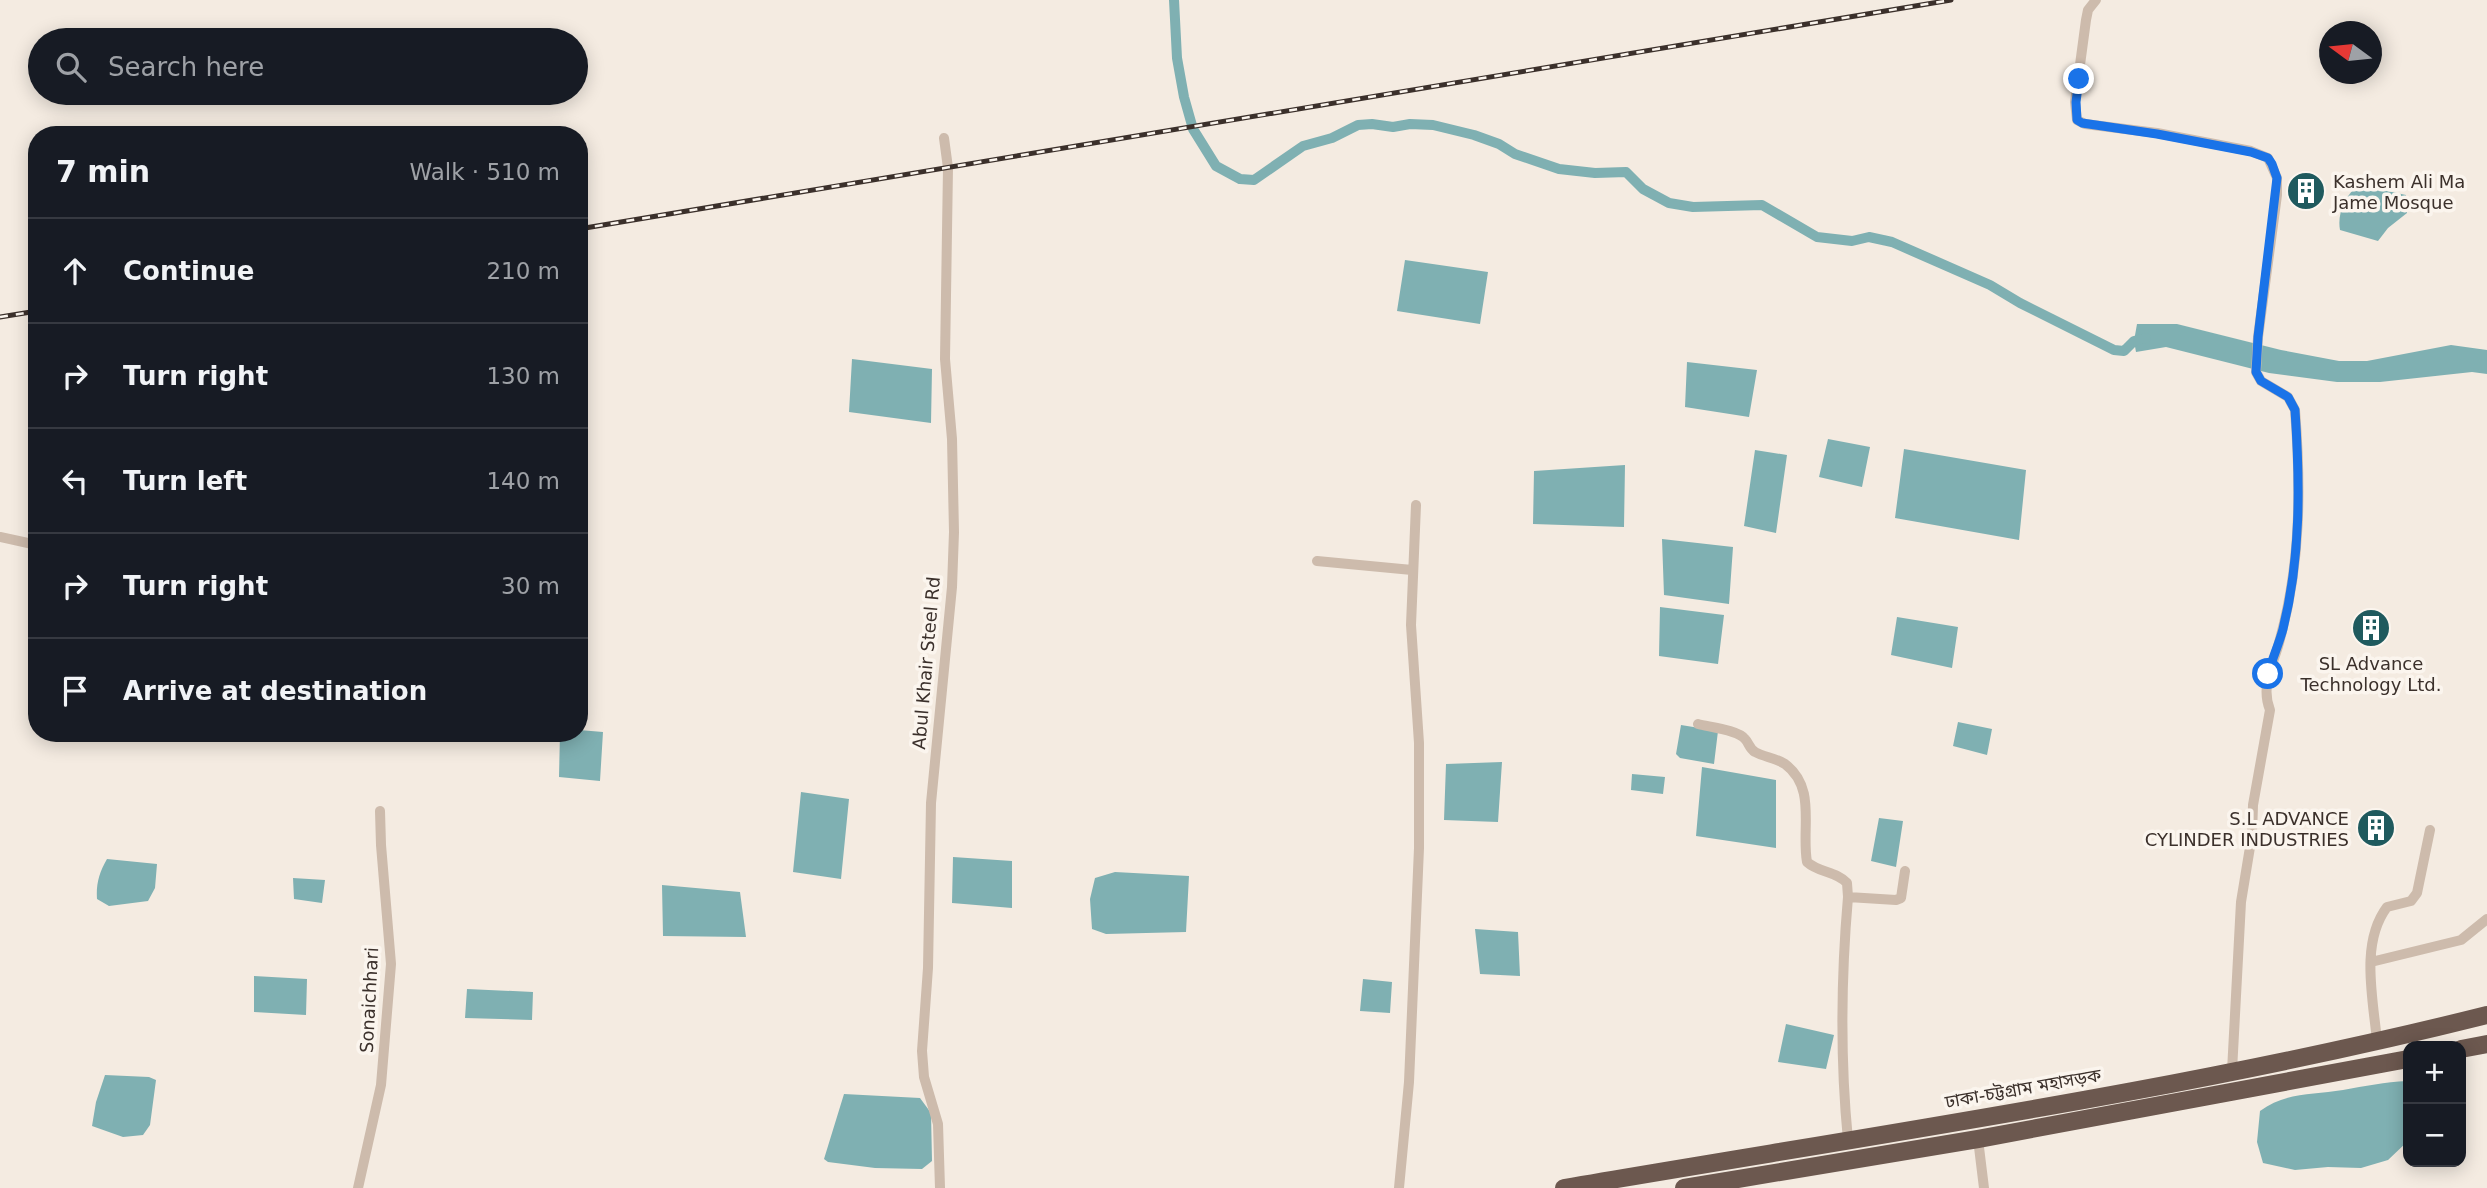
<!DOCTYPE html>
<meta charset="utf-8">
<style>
body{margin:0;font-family:"DejaVu Sans","Noto Sans Bengali",sans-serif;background:#20242c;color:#f1f3f6}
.controls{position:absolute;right:21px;bottom:21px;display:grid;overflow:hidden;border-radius:14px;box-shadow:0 4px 18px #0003}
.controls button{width:63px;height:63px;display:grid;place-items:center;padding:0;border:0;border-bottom:2px solid #363941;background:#171b24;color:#f1f3f6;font:35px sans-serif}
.compass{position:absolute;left:2319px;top:21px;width:63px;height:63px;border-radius:50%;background:#171b24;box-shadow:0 4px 18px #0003;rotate:285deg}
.stop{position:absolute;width:21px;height:21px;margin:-16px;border:5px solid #1a73e8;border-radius:50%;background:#fff}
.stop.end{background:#1a73e8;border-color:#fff;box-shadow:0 2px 7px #0008}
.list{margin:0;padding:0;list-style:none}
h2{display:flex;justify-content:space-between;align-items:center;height:91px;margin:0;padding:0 28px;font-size:30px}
h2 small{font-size:23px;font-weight:400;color:#9ea1a6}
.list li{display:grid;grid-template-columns:46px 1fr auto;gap:21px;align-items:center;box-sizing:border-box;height:105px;padding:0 28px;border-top:2px solid #363941}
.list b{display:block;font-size:26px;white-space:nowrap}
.list em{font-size:23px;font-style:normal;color:#9ea1a6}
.icon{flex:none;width:38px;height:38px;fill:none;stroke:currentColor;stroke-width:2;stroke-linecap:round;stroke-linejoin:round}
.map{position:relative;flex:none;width:2487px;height:1188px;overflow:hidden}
.search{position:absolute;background:#171b24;box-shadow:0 4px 18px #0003;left:28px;top:28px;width:560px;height:77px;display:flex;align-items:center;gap:18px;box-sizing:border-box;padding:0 24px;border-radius:38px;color:#9ea1a6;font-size:26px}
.panel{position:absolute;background:#171b24;box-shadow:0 4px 18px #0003;left:28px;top:126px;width:560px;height:616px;border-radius:28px}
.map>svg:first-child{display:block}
</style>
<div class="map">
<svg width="2487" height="1188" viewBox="0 0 2487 1188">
<rect width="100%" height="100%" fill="#f4ebe1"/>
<path fill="#7fb0b2" d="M 2359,185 L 2406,195 L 2407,213 L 2388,228 L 2378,241 L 2340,230 C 2337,214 2345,195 2359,185 Z
M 1405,260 L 1488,272 L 1480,324 L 1397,311 Z
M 2137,324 L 2177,324 L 2281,350 L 2339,361 L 2367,361 L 2451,345 L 2487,350 L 2487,374 L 2472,372 L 2380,382 L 2337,382 L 2269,373 L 2166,347 L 2136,352 L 2134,341 Z
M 852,359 L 932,369 L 931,423 L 849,412 Z
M 1687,362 L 1757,370 L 1749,417 L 1685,407 Z
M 1828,439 L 1870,447 L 1862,487 L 1819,477 Z
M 1904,449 L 2026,470 L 2019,540 L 1895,518 Z
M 1755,450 L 1787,455 L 1776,533 L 1744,526 Z
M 1625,465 L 1624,527 L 1533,524 L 1534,471 Z
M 1662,539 L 1733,547 L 1729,604 L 1664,595 Z
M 1660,607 L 1724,615 L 1718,664 L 1659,656 Z
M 1897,617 L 1958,627 L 1952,668 L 1891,655 Z
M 1958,722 L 1992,729 L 1987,755 L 1953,746 Z
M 1681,725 L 1718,731 L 1714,764 L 1680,758 L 1676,754 Z
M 579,730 L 603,732 L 600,781 L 559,777 L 560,733 L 579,733 Z
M 1502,762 L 1498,822 L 1444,820 L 1446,764 Z
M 1702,767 L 1776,780 L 1776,848 L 1696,836 Z
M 1632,774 L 1665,777 L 1663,794 L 1631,790 Z
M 801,792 L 849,799 L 841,879 L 793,872 Z
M 1879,818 L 1903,821 L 1896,867 L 1871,861 Z
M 953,857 L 1012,861 L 1012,908 L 952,903 Z
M 107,859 L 157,864 L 155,888 L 148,901 L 109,906 L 97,899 C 96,884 99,873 107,859 Z
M 1115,872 L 1189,876 L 1186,932 L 1106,934 L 1092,929 L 1090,899 L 1095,878 Z
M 293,878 L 325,880 L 322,903 L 294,899 Z
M 662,885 L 740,892 L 746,937 L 663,936 Z
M 1475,929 L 1518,932 L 1520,976 L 1480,974 Z
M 254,976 L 307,979 L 306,1015 L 254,1012 Z
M 1363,979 L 1392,982 L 1390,1013 L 1360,1011 Z
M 467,989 L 533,992 L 532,1020 L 465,1018 Z
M 1786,1024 L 1834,1035 L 1826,1069 L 1778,1062 Z
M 105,1075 L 149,1077 L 156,1080 L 150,1125 L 143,1135 L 123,1137 L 92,1126 L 96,1102 Z
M 2407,1081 L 2408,1141 L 2388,1160 L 2361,1168 L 2328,1167 L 2295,1170 L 2263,1163 L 2257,1142 L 2260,1111 C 2286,1092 2313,1095 2343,1090 C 2365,1086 2385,1082 2407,1081 Z
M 844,1094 L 920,1098 L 931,1113 L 932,1161 L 922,1169 L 875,1168 L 828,1162 L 824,1159 Z"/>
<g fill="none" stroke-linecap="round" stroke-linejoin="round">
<path stroke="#7fb0b2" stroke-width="10" d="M 1174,0 L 1177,58 L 1184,97 L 1193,129 L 1216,166 L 1240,179 L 1254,180 L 1303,146 L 1332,138 L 1358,125 L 1372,124 L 1393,127 L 1410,124 L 1433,125 L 1474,135 L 1499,144 L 1515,154 L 1559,169 L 1595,173 L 1626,172 L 1643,189 L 1669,203 L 1693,207 L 1762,205 L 1817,237 L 1852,241 L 1869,237 L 1892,242 L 1990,285 L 2020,303 L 2114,350 L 2124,351 L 2134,341 L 2146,338"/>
<path stroke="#cdbbac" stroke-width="10" d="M 2096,0 L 2088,10 L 2086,20 L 2075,102 L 2077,120 L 2085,124 L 2157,133 L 2251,151 L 2268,158 L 2277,178 L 2277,195 L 2258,337 L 2256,372 L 2261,381 L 2288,397 L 2295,410 C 2301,487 2301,563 2280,639 C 2274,664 2260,685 2270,710 L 2253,805 L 2252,835 L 2241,902 L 2232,1071
M 0,537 L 37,545
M 1317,561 L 1412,570
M 1698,724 C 1709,727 1738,730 1745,739 C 1749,743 1749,748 1755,752 C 1764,757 1776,758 1785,764 C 1817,788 1801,828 1807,862 C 1819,873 1836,871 1847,883 L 1848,897 C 1841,978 1840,1059 1848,1140
M 1848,897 L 1896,900 L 1901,898 L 1905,871
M 2371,962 L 2461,940 L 2487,919
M 2377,1041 C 2373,998 2360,943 2387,907 L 2411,901 L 2417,893 L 2430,830
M 1978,1139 L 1984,1188
M 358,1188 L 381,1085 L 391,964 L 381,845 L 380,811
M 940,1188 L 938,1124 L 924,1077 L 922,1051 L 928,968 L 931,803 L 952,587 L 954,532 L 952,439 L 945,359 L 948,168 L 944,138
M 1399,1188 L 1409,1082 L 1419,848 L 1419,743 L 1411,625 L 1416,505"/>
<path stroke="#6c584f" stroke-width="18" d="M 2461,1049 L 2487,1044
M 1564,1188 C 1872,1135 2184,1091 2487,1015
M 1684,1188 L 1978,1139 L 2408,1059"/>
<defs>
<path id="rail" d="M 579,229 L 1951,0
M 0,317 L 37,311"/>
</defs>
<use href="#rail" stroke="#3b302b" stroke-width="5"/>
<use href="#rail" stroke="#fbf5ee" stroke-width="2.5" stroke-dasharray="8" stroke-linecap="butt"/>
</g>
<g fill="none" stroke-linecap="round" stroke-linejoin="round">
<path stroke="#1a73e8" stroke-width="9" d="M 2079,79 L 2076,102 L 2077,120 L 2082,123 L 2157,134 L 2251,152 L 2268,158 L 2272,164 L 2277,178 L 2258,337 L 2256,372 L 2261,381 L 2288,397 L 2295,410 C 2300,483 2301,557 2283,629 C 2279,644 2272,659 2268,674"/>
</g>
<defs>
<symbol id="building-disc" viewBox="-11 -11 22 22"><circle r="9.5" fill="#1f5a5e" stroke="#fbf5ee"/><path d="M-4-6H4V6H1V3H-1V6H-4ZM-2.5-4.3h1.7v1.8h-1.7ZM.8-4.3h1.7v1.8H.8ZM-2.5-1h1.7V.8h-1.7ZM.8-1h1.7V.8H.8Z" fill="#fff"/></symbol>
</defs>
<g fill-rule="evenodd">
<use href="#building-disc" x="2284" y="169" width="44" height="44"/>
<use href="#building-disc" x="2349" y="606" width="44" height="44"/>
<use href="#building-disc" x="2354" y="806" width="44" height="44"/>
</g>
<g text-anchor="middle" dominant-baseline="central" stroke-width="7" stroke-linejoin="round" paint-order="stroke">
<g font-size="18" fill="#3b302b" stroke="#fbf5ee" text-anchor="start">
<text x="2333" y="181">Kashem Ali Ma<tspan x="2333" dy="21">Jame Mosque</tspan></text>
<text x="2371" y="663" text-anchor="middle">SL Advance<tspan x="2371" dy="21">Technology Ltd.</tspan></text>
<text x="2349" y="818" text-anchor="end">S.L ADVANCE<tspan x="2349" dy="21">CYLINDER INDUSTRIES</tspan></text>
</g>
<g font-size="18" fill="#3b302b" stroke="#fbf5ee">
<text transform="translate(926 663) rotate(-85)">Abul Khair Steel Rd</text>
<text transform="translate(369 1000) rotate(-87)">Sonaichhari</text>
<text transform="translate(2023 1088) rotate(-10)">ঢাকা-চট্টগ্রাম মহাসড়ক</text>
</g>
</g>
</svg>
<div class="controls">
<button>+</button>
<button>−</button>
</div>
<svg class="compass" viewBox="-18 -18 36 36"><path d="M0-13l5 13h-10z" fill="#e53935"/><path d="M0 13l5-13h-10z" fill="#9ea1a6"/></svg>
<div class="stop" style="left:2268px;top:674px"></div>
<div class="stop end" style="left:2079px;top:79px"></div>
<div class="search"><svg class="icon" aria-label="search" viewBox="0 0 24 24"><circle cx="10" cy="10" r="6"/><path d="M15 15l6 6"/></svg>Search here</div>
<section class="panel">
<h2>7 min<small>Walk · 510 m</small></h2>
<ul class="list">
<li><svg class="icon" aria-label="ahead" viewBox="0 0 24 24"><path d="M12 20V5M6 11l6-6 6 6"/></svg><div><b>Continue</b></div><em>210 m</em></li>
<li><svg class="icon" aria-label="right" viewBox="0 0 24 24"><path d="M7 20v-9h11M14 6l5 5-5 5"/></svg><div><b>Turn right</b></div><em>130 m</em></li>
<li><svg class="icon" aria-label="left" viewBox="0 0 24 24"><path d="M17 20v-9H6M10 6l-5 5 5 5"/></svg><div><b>Turn left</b></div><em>140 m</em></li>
<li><svg class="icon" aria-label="right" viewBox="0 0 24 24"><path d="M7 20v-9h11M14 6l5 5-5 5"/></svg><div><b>Turn right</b></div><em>30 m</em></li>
<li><svg class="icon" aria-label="arrive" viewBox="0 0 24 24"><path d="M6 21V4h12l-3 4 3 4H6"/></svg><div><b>Arrive at destination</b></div></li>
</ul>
</section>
</div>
